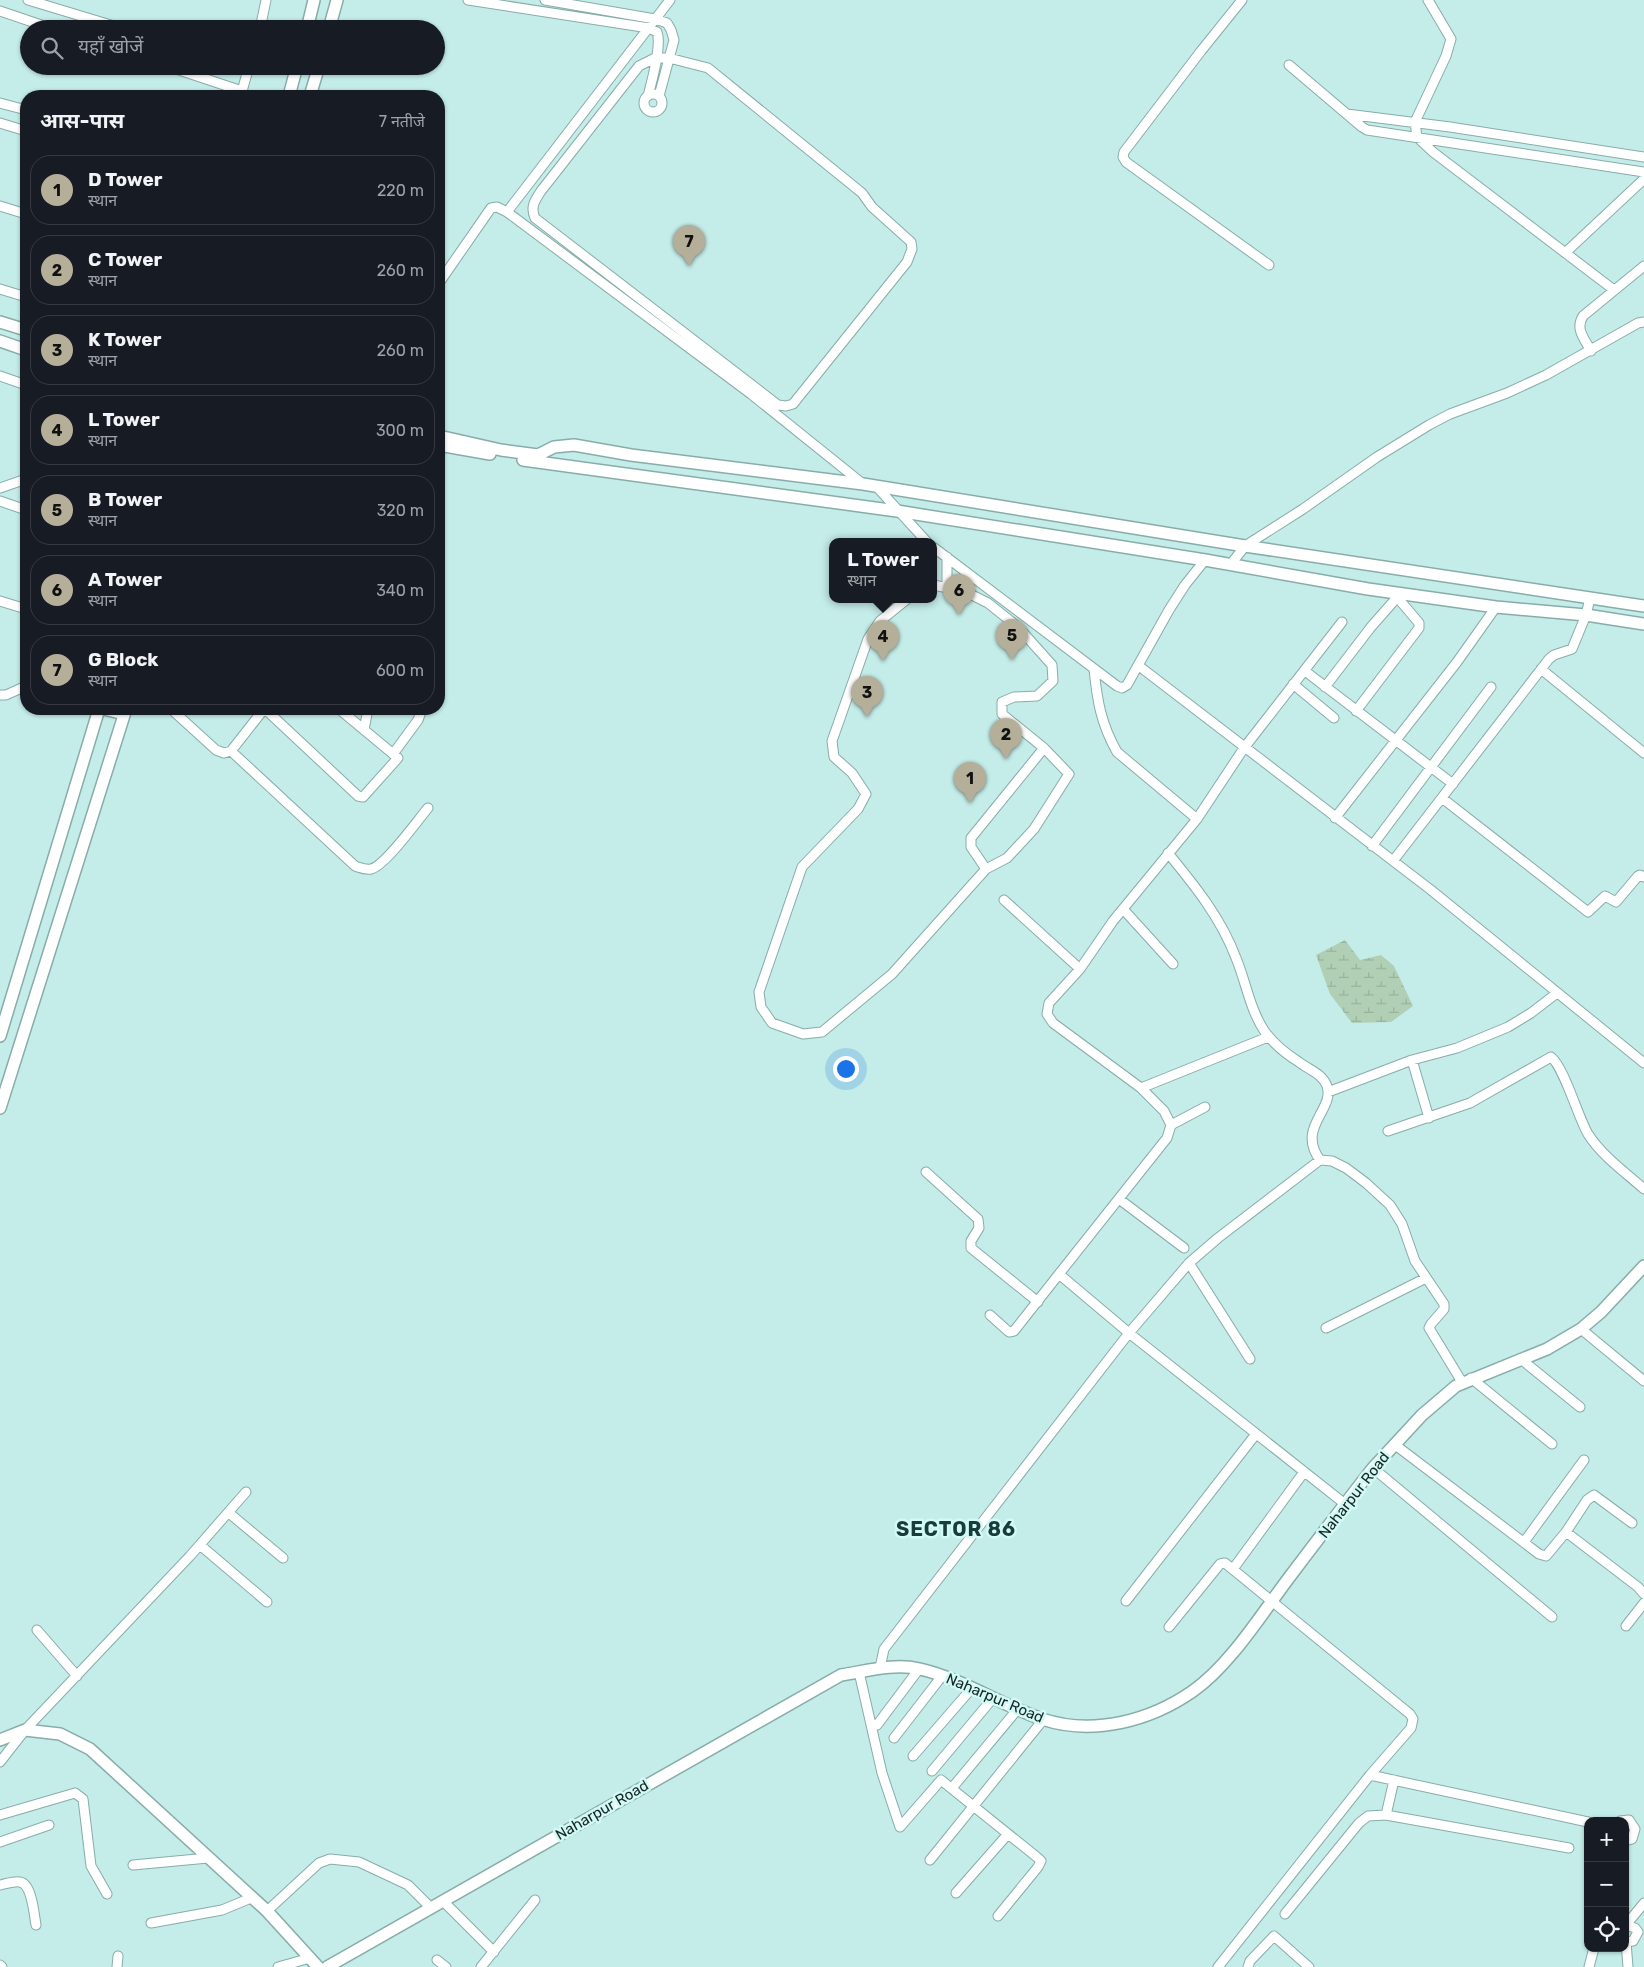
<!DOCTYPE html>
<html lang="hi">
<meta charset="utf-8">
<style>
body{margin:0;font-family:Rubik,"Noto Sans Devanagari",sans-serif;background:#242831;color:#f1f3f6}
.controls{position:absolute;right:15px;bottom:15px;display:grid;overflow:hidden;border-radius:10px;box-shadow:0 1px 4px #0004}
.controls button{width:45px;height:45px;display:grid;place-items:center;padding:0;border:0;border-bottom:1px solid #363941;background:#171b24;color:#f1f3f6;font:25px sans-serif}
.you{position:absolute;left:845px;top:1068px;width:18px;height:18px;margin:-12px;border:4px solid #fff;border-radius:50%;background:#1a73e8;box-shadow:0 0 0 8px #1a73e833}
.badge{display:grid;place-items:center;width:32px;height:32px;border-radius:50%;background:#b5ae99;color:#111;font-size:16px;font-weight:700}
.pin{position:absolute;translate:-50% -41px;filter:drop-shadow(0 1px 2px #0008)}
.pin::after{content:'';position:absolute;top:26px;width:18px;height:15px;background:inherit;clip-path:polygon(0 0,100% 0,50% 100%)}
.popup{position:absolute;left:829px;top:538px;width:108px;height:65px;box-sizing:border-box;display:grid;place-content:center;border-radius:10px;background:#171b24;filter:drop-shadow(0 1px 4px #0005);font-size:16px;white-space:nowrap;color:#9ea1a6}
.popup b{font-size:19px;color:#f1f3f6}
.popup::after{content:'';position:absolute;left:50%;top:100%;margin-left:-10px;border:10px solid transparent;border-top-color:#171b24}
.list{margin:0;padding:0;list-style:none}
h2{display:flex;justify-content:space-between;align-items:center;height:65px;margin:0;padding:0 20px;font-size:21px}
h2 small{font-size:16px;font-weight:400;color:#9ea1a6}
.list li{display:grid;grid-template-columns:32px 1fr auto;gap:15px;align-items:center;box-sizing:border-box;height:70px;margin:0 10px 10px;padding:0 10px;border:1px solid #363941;border-radius:20px}
.list b{display:block;font-size:19px;white-space:nowrap}
.list p{margin:0;font-size:16px;white-space:nowrap;color:#9ea1a6}
.list em{font-size:16px;font-style:normal;color:#9ea1a6}
.icon{flex:none;width:28px;height:28px;fill:none;stroke:currentColor;stroke-width:2;stroke-linecap:round;stroke-linejoin:round}
.map{position:relative;flex:none;width:1644px;height:1967px;overflow:hidden}
.search{position:absolute;background:#171b24;box-shadow:0 1px 4px #0004;left:20px;top:20px;width:425px;height:55px;display:flex;align-items:center;gap:12px;box-sizing:border-box;padding:0 18px;border-radius:28px;color:#9ea1a6;font-size:19px}
.panel{position:absolute;background:#171b24;box-shadow:0 1px 4px #0004;left:20px;top:90px;width:425px;height:625px;border-radius:20px}
.map>svg:first-child{display:block}
</style>
<div class="map">
<svg width="1644" height="1967" viewBox="0 0 1644 1967">
<defs>
<pattern id="wetland-marsh" width="20" height="14" patternUnits="userSpaceOnUse" patternTransform="scale(1.25)"><rect width="20" height="14" fill="#b1cfb5"/><path d="M1 5h8M5 5V1M11 12h8M15 12V8" fill="none" stroke="#98b29c"/></pattern>
</defs>
<rect width="100%" height="100%" fill="#c4ece8"/>
<path fill="url(#wetland-marsh)" d="M 1345,940 L 1360,960 L 1381,955 L 1394,966 L 1413,1006 L 1391,1022 L 1352,1023 L 1330,994 L 1316,955 Z"/>
<g fill="none" stroke-linecap="round" stroke-linejoin="round">
<defs>
<path id="minor" d="M 28,0 L 124,29
M 468,0 L 649,28 L 657,32 C 662,46 652,80 648,96
M 545,0 L 655,19 L 667,23 L 671,30 L 674,40 L 659,96
M 670,0 L 507,212 L 751,394 L 863,484
M 1242,0 L 1201,51 L 1124,152 L 1123,157 L 1126,162 L 1137,170 L 1269,265
M 1428,0 L 1451,39 L 1446,56 L 1415,122 L 1417,137 L 1433,152 L 1614,290
M 0,11 L 53,29
M 260,29 L 266,0
M 655,58 L 669,58 L 708,68 L 862,193 L 872,207 L 911,242 L 912,249 L 907,262 L 793,404 L 786,406 L 778,405 L 535,218 C 530,207 535,200 541,191 L 639,66 Z
M 1289,65 L 1362,127 L 1367,130 L 1644,172
M 167,66 L 242,91
M644 103a9 9 0 1 1 18 0a9 9 0 1 1-18 0Z
M 241,95 L 249,66
M 0,103 L 26,110
M 1347,114 L 1450,127 L 1644,157
M 0,123 L 26,131
M 0,206 L 26,214
M 1565,253 L 1644,179
M 439,283 L 491,208 L 497,207 L 507,212
M 0,289 L 26,297
M 1591,351 C 1584,338 1575,329 1583,316 L 1644,266
M 0,376 L 26,385
M 876,486 L 927,542
M 0,488 L 26,479
M 0,501 L 26,510
M 933,547 L 1117,686 L 1122,688 L 1127,685 L 1169,610 L 1185,585 L 1205,560
M 947,557 L 947,588
M 1231,564 L 1245,546 L 1303,509 L 1377,457 L 1429,425 L 1450,414 L 1507,393 L 1546,375 L 1638,323 L 1644,322
M 906,600 L 880,621 L 868,639 L 832,741 L 834,757 L 852,773 L 866,794 L 858,809 L 802,867 L 759,992 L 761,1007 L 772,1023 L 803,1034 L 822,1032 L 892,974 L 986,869 L 1007,858 L 1034,829 L 1069,774 L 1044,748 L 1002,714 L 1002,702 L 1014,697 L 1037,696 L 1053,681 L 1052,665 L 1018,627 L 988,603 L 964,591 L 933,585
M 0,601 L 26,609
M 1139,666 L 1431,890 L 1644,1063
M 1094,669 C 1097,700 1101,724 1117,752 L 1197,819 L 1244,748 L 1342,622
M 1541,669 L 1644,753
M 1305,671 L 1453,784
M 1293,684 L 1334,718
M 1325,687 L 1371,627 L 1400,594
M 0,695 L 6,695 L 26,686
M 171,709 L 216,750 L 224,753 L 231,751 L 264,709
M 265,709 L 358,796 L 363,797 L 398,758 L 339,709
M 1356,711 L 1419,628 L 1419,623 L 1397,597
M 364,730 L 368,709
M 231,751 L 355,866 C 361,868 365,870 371,869 C 385,866 417,821 428,808
M 393,754 L 418,720 L 422,709
M 1442,798 L 1588,912 L 1605,896 L 1616,902 L 1638,876 L 1640,875 L 1644,877
M 1335,818 L 1457,662 L 1496,607
M 1197,819 L 1113,921 L 1080,969 L 1049,1003 L 1047,1014 L 1053,1023 L 1141,1088 L 1164,1111 L 1171,1125 L 1167,1138 L 1059,1274 L 1129,1333 L 1345,1504
M 1372,846 L 1491,687
M 1168,853 C 1195,886 1221,918 1236,958 C 1246,982 1250,1010 1265,1032 C 1274,1044 1286,1054 1299,1062 C 1309,1070 1322,1073 1327,1086 C 1335,1110 1296,1127 1320,1160
M 1393,861 L 1549,659 L 1554,655 L 1572,649 L 1586,615 L 1590,598
M 986,869 L 971,847 L 971,838 L 1044,748
M 1004,900 L 1080,969
M 1123,909 L 1173,964
M 1412,1060 L 1429,1118
M 1141,1088 L 1268,1037
M 1328,1092 L 1412,1060 L 1457,1048 L 1508,1027 L 1531,1013 L 1557,993
M 1171,1125 L 1205,1107
M 1388,1131 L 1470,1103 L 1551,1057 C 1564,1067 1578,1117 1588,1134 C 1602,1156 1625,1172 1644,1189
M 926,1172 L 978,1219 L 979,1228 L 971,1241 L 971,1248 L 1038,1302
M 1119,1199 L 1184,1248
M 1189,1263 L 1250,1359
M 990,1315 L 1009,1332 L 1014,1331 L 1059,1274
M 1326,1328 L 1426,1278
M 1581,1329 L 1644,1381
M 1522,1360 L 1580,1407
M 1471,1378 L 1552,1444
M 1394,1444 L 1539,1554 L 1546,1556 L 1566,1532 L 1638,1587 L 1644,1594
M 1373,1468 L 1552,1617
M 229,1513 L 283,1558
M 1566,1532 L 1587,1500 L 1594,1495 L 1632,1523
M 1524,1542 L 1584,1460
M 200,1545 L 267,1602
M 1233,1569 L 1304,1472
M 1126,1601 L 1256,1434
M 1626,1626 L 1644,1603
M 1169,1627 L 1220,1564 L 1225,1563 L 1410,1714 L 1413,1719 L 1411,1728 L 1370,1775 L 1218,1967
M 37,1630 L 77,1676
M 880,1668 L 884,1649 L 1129,1333 L 1189,1263 L 1218,1238 L 1320,1160 L 1332,1161 L 1346,1168 L 1366,1183 L 1390,1205 L 1402,1224 L 1415,1261 L 1444,1304 L 1444,1309 L 1431,1324 L 1429,1328 L 1462,1382
M 859,1672 L 882,1773 L 900,1827
M 877,1725 L 919,1669
M 894,1738 L 942,1676
M 913,1756 L 972,1688
M 0,1762 L 25,1730 L 190,1556 L 246,1492
M 932,1771 L 993,1698
M 1370,1775 L 1588,1822
M 952,1788 L 1017,1710
M 0,1815 L 75,1793 L 83,1799 L 91,1866 L 107,1894
M 1386,1815 L 1569,1848
M 1620,1821 L 1629,1820 L 1635,1829 L 1632,1839 L 1625,1841
M 900,1827 L 941,1780 L 1038,1858 L 1041,1861 L 1038,1867 L 998,1916
M 0,1842 L 49,1825
M 930,1860 L 1043,1720
M 133,1865 L 208,1858
M 0,1885 C 6,1884 14,1881 20,1882 C 32,1884 34,1914 36,1925
M 956,1893 L 1008,1834
M 443,1901 L 494,1952
M 267,1911 L 319,1863 L 330,1859 L 359,1862 L 408,1885 L 431,1908
M 1285,1914 L 1359,1823 L 1368,1816 L 1386,1815 L 1394,1780
M 151,1923 L 222,1910 L 251,1898
M 1625,1925 L 1635,1928 L 1638,1932 L 1633,1941 L 1625,1942
M 1626,1925 L 1644,1903
M 1626,1942 L 1628,1967
M 437,1960 L 446,1967
M 0,1965 L 2,1967
M 117,1967 L 118,1956
M 278,1967 L 310,1958
M 481,1967 L 535,1900
M 1248,1967 L 1250,1961 L 1274,1936 L 1309,1967
M 1589,1967 L 1594,1948"/>
<path id="tertiary" d="M 307,29 L 314,0
M 329,29 L 337,0
M 289,96 L 297,66
M 310,96 L 319,66
M 0,322 L 26,330
M 0,341 L 26,350
M 439,436 L 501,450 L 538,455 L 554,447 L 574,445 L 631,455 L 863,484 L 1245,546 L 1644,606
M 439,445 L 490,454
M 523,460 L 897,511 L 1205,560 L 1368,589 L 1496,607 L 1586,615 L 1644,624
M 104,709 L 124,714
M 0,1036 L 99,709
M 0,1108 L 126,709
M 0,1740 L 25,1730 L 60,1734 L 90,1749 L 267,1911 L 318,1967
M 327,1967 L 841,1675 C 867,1671 894,1663 920,1669 C 963,1679 1001,1705 1042,1719 C 1093,1736 1150,1721 1193,1691 C 1229,1666 1261,1615 1288,1579 C 1316,1542 1344,1505 1373,1468 L 1422,1415 L 1456,1386 L 1547,1349 L 1581,1329 L 1601,1312 L 1644,1266"/>
</defs>
<use href="#minor" stroke="#87ada9" stroke-width="11"/>
<use href="#tertiary" stroke="#87ada9" stroke-width="14"/>
<use href="#minor" stroke="#fff" stroke-width="9"/>
<use href="#tertiary" stroke="#fff" stroke-width="11"/>
</g>
<g text-anchor="middle" dominant-baseline="central" stroke-width="5" stroke-linejoin="round" paint-order="stroke">
<g font-size="15" fill="#172624" stroke="#d1f9f5">
<text transform="translate(1354 1495) rotate(-52)">Naharpur Road</text>
<text transform="translate(995 1698) rotate(23)">Naharpur Road</text>
<text transform="translate(602 1810) rotate(-30)">Naharpur Road</text>
</g>
<g font-size="20" font-weight="bold" letter-spacing="1" fill="#193c3a" stroke="#d1f9f5">
<text x="956" y="1529">SECTOR 86</text>
</g>
</g>
</svg>
<div class="controls">
<button>+</button>
<button>−</button>
<button><svg class="icon" aria-label="locate" viewBox="0 0 24 24"><circle cx="12" cy="12" r="6"/><path d="M12 2v4M12 18v4M2 12h4M18 12h4"/></svg></button>
</div>
<div class="you"></div>
<div class="pin badge" style="left:970px;top:803px">1</div>
<div class="pin badge" style="left:1006px;top:759px">2</div>
<div class="pin badge" style="left:867px;top:717px">3</div>
<div class="pin badge" style="left:883px;top:661px">4</div>
<div class="popup"><b>L Tower</b>स्थान</div>
<div class="pin badge" style="left:1012px;top:660px">5</div>
<div class="pin badge" style="left:959px;top:615px">6</div>
<div class="pin badge" style="left:689px;top:266px">7</div>
<div class="search"><svg class="icon" aria-label="search" viewBox="0 0 24 24"><circle cx="10" cy="10" r="6"/><path d="M15 15l6 6"/></svg>यहाँ खोजें</div>
<section class="panel">
<h2>आस-पास<small>7 नतीजे</small></h2>
<ul class="list">
<li><span class="badge">1</span><div><b>D Tower</b><p>स्थान</p></div><em>220 m</em></li>
<li><span class="badge">2</span><div><b>C Tower</b><p>स्थान</p></div><em>260 m</em></li>
<li><span class="badge">3</span><div><b>K Tower</b><p>स्थान</p></div><em>260 m</em></li>
<li><span class="badge">4</span><div><b>L Tower</b><p>स्थान</p></div><em>300 m</em></li>
<li><span class="badge">5</span><div><b>B Tower</b><p>स्थान</p></div><em>320 m</em></li>
<li><span class="badge">6</span><div><b>A Tower</b><p>स्थान</p></div><em>340 m</em></li>
<li><span class="badge">7</span><div><b>G Block</b><p>स्थान</p></div><em>600 m</em></li>
</ul>
</section>
</div>
